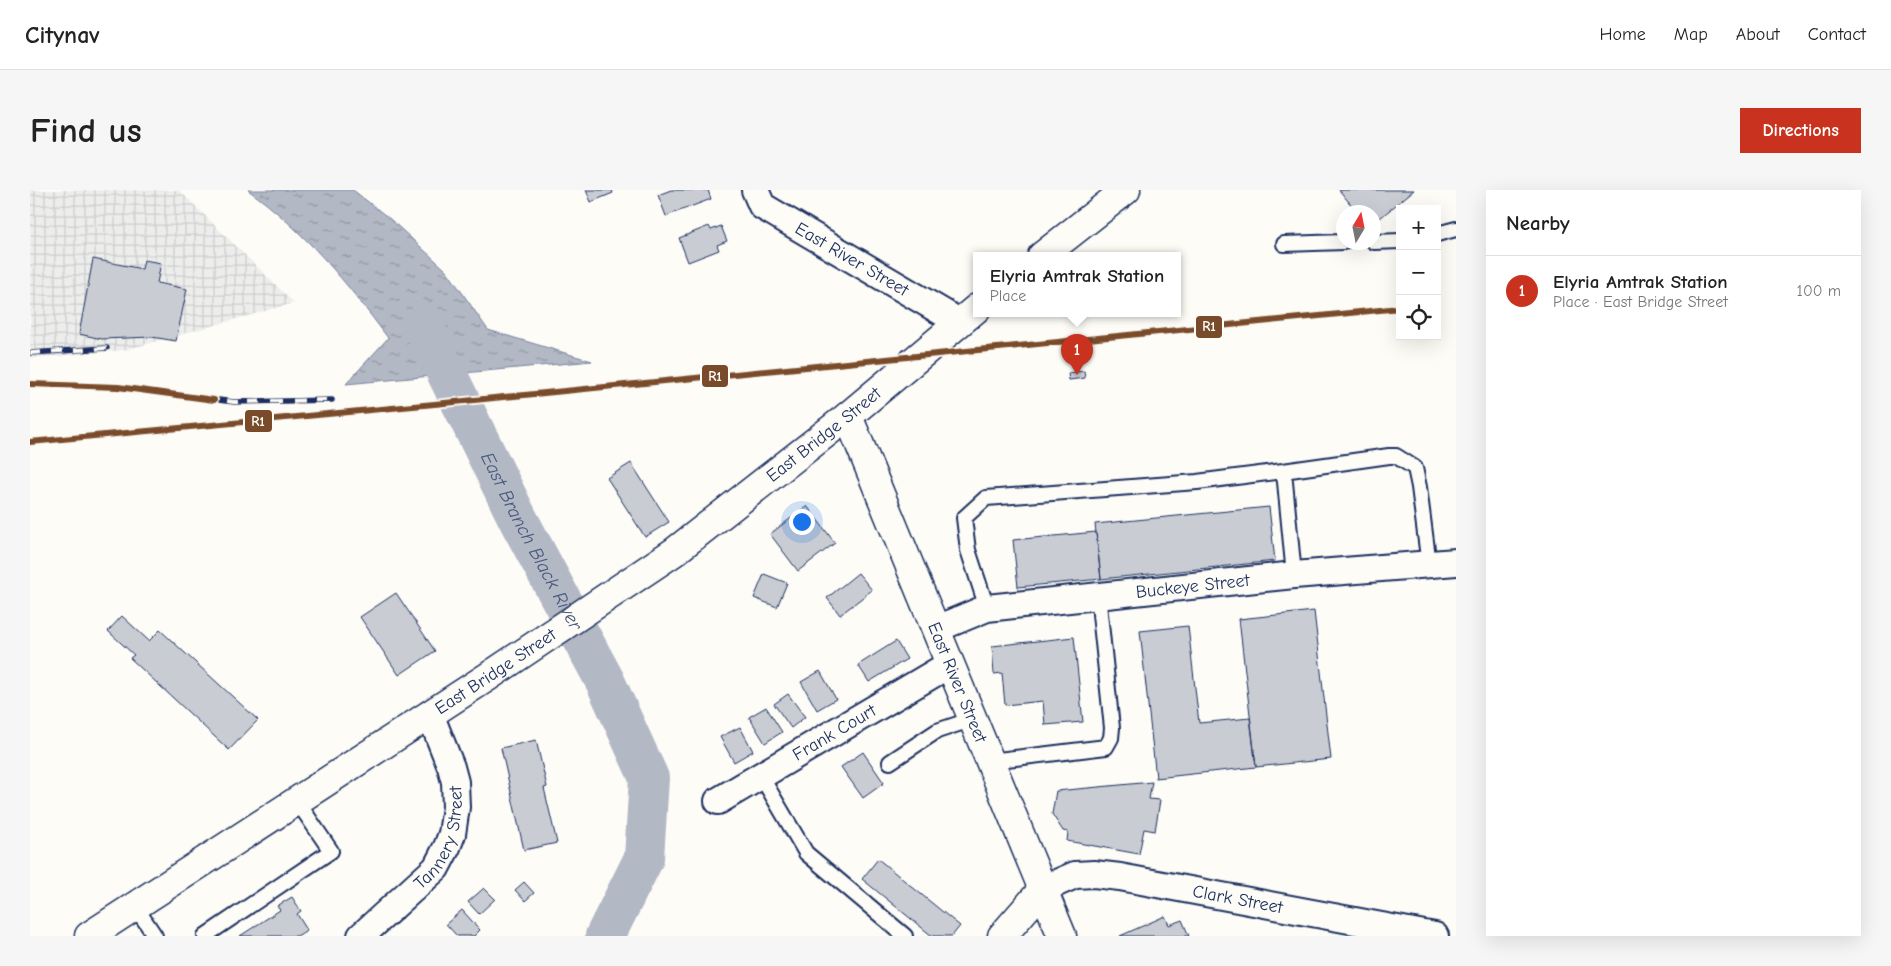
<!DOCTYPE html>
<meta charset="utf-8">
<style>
body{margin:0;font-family:"Comic Neue",sans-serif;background:#f6f6f6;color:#222}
.controls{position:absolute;right:15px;top:15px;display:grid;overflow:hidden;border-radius:0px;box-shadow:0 5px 20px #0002}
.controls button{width:45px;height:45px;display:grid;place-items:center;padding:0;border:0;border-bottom:1px solid #e0e0e0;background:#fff;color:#222;font:25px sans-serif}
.compass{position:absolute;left:1306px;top:15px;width:45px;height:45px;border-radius:50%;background:#fff;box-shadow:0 5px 20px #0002;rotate:10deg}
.you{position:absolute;left:771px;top:331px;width:18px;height:18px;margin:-12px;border:4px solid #fff;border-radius:50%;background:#1a73e8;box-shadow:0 0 0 8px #1a73e833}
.badge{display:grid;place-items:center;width:32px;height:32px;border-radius:50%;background:#c8321e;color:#fff;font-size:16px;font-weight:700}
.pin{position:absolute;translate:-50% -41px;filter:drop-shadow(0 1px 2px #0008)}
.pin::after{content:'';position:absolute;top:26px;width:18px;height:15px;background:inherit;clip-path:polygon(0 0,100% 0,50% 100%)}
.popup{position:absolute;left:943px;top:62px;width:208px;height:65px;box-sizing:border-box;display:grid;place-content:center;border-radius:0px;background:#fff;filter:drop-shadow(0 1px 4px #0005);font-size:16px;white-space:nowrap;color:#767676}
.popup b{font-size:19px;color:#222}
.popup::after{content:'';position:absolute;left:50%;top:100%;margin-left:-10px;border:10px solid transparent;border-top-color:#fff}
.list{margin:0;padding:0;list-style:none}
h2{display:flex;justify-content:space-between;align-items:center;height:65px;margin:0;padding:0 20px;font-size:21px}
h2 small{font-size:16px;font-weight:400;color:#767676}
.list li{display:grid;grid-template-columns:32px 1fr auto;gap:15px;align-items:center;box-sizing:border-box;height:70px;padding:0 20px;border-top:1px solid #e0e0e0}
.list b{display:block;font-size:19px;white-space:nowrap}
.list p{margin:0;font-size:16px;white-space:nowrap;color:#767676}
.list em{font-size:16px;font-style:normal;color:#767676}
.icon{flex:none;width:28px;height:28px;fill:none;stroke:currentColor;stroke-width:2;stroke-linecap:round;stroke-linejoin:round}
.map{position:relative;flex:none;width:1426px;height:746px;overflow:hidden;border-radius:0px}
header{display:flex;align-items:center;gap:30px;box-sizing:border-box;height:70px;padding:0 25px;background:#fff;border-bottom:1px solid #e0e0e0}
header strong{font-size:24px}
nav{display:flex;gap:28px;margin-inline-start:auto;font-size:18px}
.intro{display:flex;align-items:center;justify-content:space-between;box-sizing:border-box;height:120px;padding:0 30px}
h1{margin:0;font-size:35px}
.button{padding:12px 22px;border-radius:0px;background:#c8321e;color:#fff;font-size:18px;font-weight:700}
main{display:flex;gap:30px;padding:0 30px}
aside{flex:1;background:#fff;border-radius:0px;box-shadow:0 5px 20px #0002}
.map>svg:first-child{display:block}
</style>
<header>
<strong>Citynav</strong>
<nav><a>Home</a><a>Map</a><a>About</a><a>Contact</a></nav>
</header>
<div class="intro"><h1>Find us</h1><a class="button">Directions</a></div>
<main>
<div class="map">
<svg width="1426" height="746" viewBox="0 0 1426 746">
<defs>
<pattern id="industrial-grid" width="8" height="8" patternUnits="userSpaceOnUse" patternTransform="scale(1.25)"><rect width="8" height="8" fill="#edeeec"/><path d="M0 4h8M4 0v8" fill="none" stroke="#cbcccd"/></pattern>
<pattern id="water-ripples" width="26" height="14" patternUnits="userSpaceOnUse" patternTransform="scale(1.25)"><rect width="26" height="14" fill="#b3b8c5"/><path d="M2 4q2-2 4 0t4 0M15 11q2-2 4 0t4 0" fill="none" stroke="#9196a3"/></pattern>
</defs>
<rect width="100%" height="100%" fill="#fdfcf7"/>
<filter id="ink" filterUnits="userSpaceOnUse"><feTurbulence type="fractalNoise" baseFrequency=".02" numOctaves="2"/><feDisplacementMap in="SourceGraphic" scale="10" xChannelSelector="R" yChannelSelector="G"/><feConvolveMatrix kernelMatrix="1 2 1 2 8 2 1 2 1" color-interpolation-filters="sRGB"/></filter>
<g filter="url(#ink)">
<path fill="url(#industrial-grid)" d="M 0,0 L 149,0 L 264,113 L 95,160 L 0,168 Z"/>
<path fill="url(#water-ripples)" stroke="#76819c" d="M 218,0 L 323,0 L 360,29 L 417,81 L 458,140 L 562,171 L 316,194 L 358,148 C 317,93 274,40 218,0 Z"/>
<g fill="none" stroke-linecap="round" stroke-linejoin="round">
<path stroke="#b3b8c5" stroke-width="40" id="s1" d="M 393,135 L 488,329 L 575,491 L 619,588 L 614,668 L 575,746"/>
</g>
<path fill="#c9ccd3" stroke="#1b2f5e" d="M 556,0 L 582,0 L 583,3 L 561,12 Z
M 641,0 L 678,0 L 681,9 L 636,26 L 628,5 Z
M 1309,0 L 1384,0 L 1344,33 L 1344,22 L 1327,22 Z
M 679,36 L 681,40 L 691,36 L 697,51 L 687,55 L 689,60 L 658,72 L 649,48 Z
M 63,69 L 112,79 L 114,70 L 131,73 L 127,93 L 157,99 L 146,151 L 122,147 L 72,149 L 49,144 Z
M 1054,181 L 1055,188 L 1039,190 L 1038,183 Z
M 601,273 L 639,332 L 615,347 L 577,288 Z
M 777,316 L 805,353 L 768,381 L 740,344 Z
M 1239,317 L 1245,371 L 1071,389 L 1065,334 Z
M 1066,342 L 1071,389 L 988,397 L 983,350 Z
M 828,383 L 842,400 L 810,425 L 797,408 Z
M 734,384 L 757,393 L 747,417 L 724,408 Z
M 366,403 L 405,461 L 369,485 L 330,427 Z
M 1284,421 L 1301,569 L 1226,577 L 1209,429 Z
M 92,426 L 119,451 L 130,440 L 228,530 L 199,560 L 100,468 L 104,465 L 78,441 Z
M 1158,436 L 1169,533 L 1220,528 L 1226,577 L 1126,588 L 1110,441 Z
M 1044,447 L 1053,532 L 1015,535 L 1013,511 L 975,515 L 972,483 L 964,484 L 962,456 Z
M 866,451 L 877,469 L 839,492 L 828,475 Z
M 790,481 L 806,509 L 787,520 L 771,492 Z
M 758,504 L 775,527 L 761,538 L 744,514 Z
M 736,517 L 752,542 L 735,553 L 719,527 Z
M 710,537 L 723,561 L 704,572 L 690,547 Z
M 506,550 L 517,597 L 514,598 L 527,653 L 494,660 L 471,558 Z
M 833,562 L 854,593 L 833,608 L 811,577 Z
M 1122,592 L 1119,609 L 1130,610 L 1125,641 L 1114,639 L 1109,664 L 1037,651 L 1038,642 L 1033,641 L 1022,624 L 1026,601 Z
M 848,669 L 930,736 L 922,746 L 902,746 L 832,689 Z
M 494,692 L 504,703 L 495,711 L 485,700 Z
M 454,698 L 465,709 L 449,724 L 438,712 Z
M 262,707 L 271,721 L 267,724 L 277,740 L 267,746 L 210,746 L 250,720 L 247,716 Z
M 432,720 L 450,740 L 444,746 L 427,746 L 416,734 Z
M 1135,726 L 1139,735 L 1152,730 L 1159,746 L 1090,746 Z"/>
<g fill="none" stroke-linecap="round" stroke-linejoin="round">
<defs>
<path id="lane" d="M 1407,44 L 1426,39
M 1344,52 L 1370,51
M 1254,54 L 1314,52
M 1253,281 L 1359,266 L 1366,266 L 1385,278 L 1389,297 L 1399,375
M 957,418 L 938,360 L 934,328 L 956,308 L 1167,292 L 1253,281 L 1255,292 L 1264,385
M 960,571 L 1076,557 L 1081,548 L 1082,538 L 1068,405
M 860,572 L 907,541 L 943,529
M 731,586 L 776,663 L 875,746
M 105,716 L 125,746
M 175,746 L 301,661 L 267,611"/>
<g id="street">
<path id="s2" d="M 725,0 L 732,16 L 929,132"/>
<path id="s3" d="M 906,439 L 957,418 L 1264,385 L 1426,372"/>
<path id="s4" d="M 688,611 L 920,474"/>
<path id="s5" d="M 1013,699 L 1045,685 L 1064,684 L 1090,687 L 1405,746"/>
<path id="s6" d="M 331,746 L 406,678 L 417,657 L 422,644 L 426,617 L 425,592 L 421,577 L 400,524"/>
</g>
<g id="secondary">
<path d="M 1012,66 L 1096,0"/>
<path id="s7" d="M 818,226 L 1032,746"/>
<path id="s8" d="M 59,746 L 459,486 L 644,362 L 818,226 L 947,118"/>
<path d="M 972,746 L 1013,699"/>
</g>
</defs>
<use href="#lane" stroke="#1b2f5e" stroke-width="18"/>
<use href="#street" stroke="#1b2f5e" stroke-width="30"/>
<use href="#secondary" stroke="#1b2f5e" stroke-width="31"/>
<use href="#lane" stroke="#fdfcf7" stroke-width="14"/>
<use href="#street" stroke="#fdfcf7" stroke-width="26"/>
<use href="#secondary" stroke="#fdfcf7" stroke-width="28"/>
<defs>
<path id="rail" d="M 0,163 L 77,158
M 0,194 L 88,197 L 204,212 L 302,210"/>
</defs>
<use href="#rail" stroke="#1b2f5e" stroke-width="5.5"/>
<use href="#rail" stroke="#fdfcf7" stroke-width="4" stroke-dasharray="11" stroke-linecap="butt"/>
<defs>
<path id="rail-1" d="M 0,194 L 88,197 L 184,210
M 0,252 C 457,211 913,162 1370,118"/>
</defs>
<use href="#rail-1" stroke="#fdfcf7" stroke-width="10"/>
<use href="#rail-1" stroke="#7a4b2a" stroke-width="6"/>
</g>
</g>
<g text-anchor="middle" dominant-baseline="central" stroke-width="5" stroke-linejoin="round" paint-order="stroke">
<g font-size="18" fill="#1b2f5e" stroke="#fdfcf7">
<text stroke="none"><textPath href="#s2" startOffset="122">East River Street</textPath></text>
<text stroke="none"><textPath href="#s8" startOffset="890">East Bridge Street</textPath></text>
<text stroke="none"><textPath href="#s3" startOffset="262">Buckeye Street</textPath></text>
<text stroke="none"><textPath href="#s8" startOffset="485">East Bridge Street</textPath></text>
<text stroke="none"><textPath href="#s7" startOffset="288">East River Street</textPath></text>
<text stroke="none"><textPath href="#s4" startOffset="135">Frank Court</textPath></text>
<text stroke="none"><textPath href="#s6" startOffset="131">Tannery Street</textPath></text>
<text stroke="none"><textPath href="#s5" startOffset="200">Clark Street</textPath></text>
</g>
<g font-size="19" font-style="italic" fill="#49587d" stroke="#fdfcf7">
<text stroke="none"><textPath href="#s1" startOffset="242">East Branch Black River</textPath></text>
</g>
</g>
<g stroke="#fdfcf7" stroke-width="2">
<rect x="1165" y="125" width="28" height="24" rx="5" fill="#7a4b2a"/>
<rect x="671" y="174" width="28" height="24" rx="5" fill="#7a4b2a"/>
<rect x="214" y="219" width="29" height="24" rx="5" fill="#7a4b2a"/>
</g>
<g font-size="14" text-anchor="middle" font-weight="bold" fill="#fff">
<text x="1179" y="141">R1</text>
<text x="685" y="191">R1</text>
<text x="228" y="236">R1</text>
</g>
</svg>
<div class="controls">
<button>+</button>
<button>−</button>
<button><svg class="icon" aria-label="locate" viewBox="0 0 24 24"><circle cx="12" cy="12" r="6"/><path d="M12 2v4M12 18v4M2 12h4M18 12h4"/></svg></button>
</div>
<svg class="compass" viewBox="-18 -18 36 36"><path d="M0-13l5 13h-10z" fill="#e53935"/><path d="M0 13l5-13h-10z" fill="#767676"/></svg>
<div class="you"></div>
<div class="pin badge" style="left:1047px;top:185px">1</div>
<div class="popup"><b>Elyria Amtrak Station</b>Place</div>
</div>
<aside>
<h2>Nearby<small></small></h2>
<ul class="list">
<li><span class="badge">1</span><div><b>Elyria Amtrak Station</b><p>Place · East Bridge Street</p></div><em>100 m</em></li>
</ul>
</aside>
</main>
